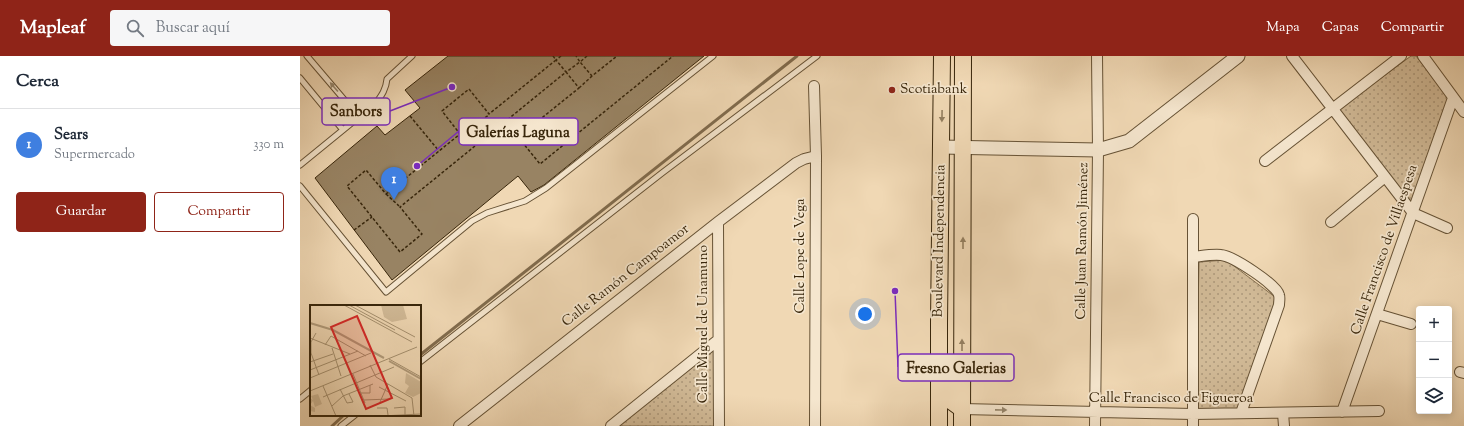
<!DOCTYPE html>
<html lang="es">
<meta charset="utf-8">
<style>
body{margin:0;font-family:"Sorts Mill Goudy",serif;background:#f6f6f7;color:#1f2937}
.controls{position:absolute;right:12px;bottom:12px;display:grid;overflow:hidden;border-radius:4px;box-shadow:0 2px 10px #0003}
.controls button{width:36px;height:36px;display:grid;place-items:center;padding:0;border:0;border-bottom:1px solid #e0e1e3;background:#fff;color:#1f2937;font:20px sans-serif}
.you{position:absolute;left:565px;top:258px;width:14px;height:14px;margin:-10px;border:3px solid #fff;border-radius:50%;background:#1a73e8;box-shadow:0 0 0 6px #1a73e833}
.badge{display:grid;place-items:center;width:26px;height:26px;border-radius:50%;background:#8f2418;color:#fff;font-size:13px;font-weight:700}
.pin{position:absolute;translate:-50% -33px;filter:drop-shadow(0 1px 2px #0008)}
.pin::after{content:'';position:absolute;top:21px;width:14px;height:12px;background:inherit;clip-path:polygon(0 0,100% 0,50% 100%)}
.list{margin:0;padding:0;list-style:none}
h2{display:flex;justify-content:space-between;align-items:center;height:52px;margin:0;padding:0 16px;font-size:17px}
h2 small{font-size:13px;font-weight:400;color:#747a83}
.list li{display:grid;grid-template-columns:26px 1fr auto;gap:12px;align-items:center;box-sizing:border-box;height:72px;padding:0 16px;border-top:1px solid #e0e1e3}
.list b{display:block;font-size:15px;white-space:nowrap}
.list p{margin:0;font-size:13px;white-space:nowrap;color:#747a83}
.list em{font-size:13px;font-style:normal;color:#747a83}
.actions{display:flex;gap:8px;padding:12px 16px}
.actions a{flex:1;padding:9px 0;border:1px solid #8f2418;border-radius:4px;text-align:center;font-size:14px;color:#8f2418}
.actions .main{background:#8f2418;color:#fff}
.icon{flex:none;width:22px;height:22px;fill:none;stroke:currentColor;stroke-width:2;stroke-linecap:round;stroke-linejoin:round}
.map{position:relative;flex:none;width:1164px;height:370px;overflow:hidden}
header{display:flex;align-items:center;gap:24px;box-sizing:border-box;height:56px;padding:0 20px;background:#8f2418;color:#fff}
header strong{font-size:19px}
nav{display:flex;gap:22px;margin-inline-start:auto;font-size:14px}
.search{width:280px;height:36px;background:#f6f6f7;display:flex;align-items:center;gap:10px;box-sizing:border-box;padding:0 14px;border-radius:4px;color:#747a83;font-size:15px}
main{display:flex}
aside{flex:1;background:#fff}
.map>svg:first-child{display:block}
</style>
<header>
<strong>Mapleaf</strong>
<div class="search"><svg class="icon" aria-label="search" viewBox="0 0 24 24"><circle cx="10" cy="10" r="6"/><path d="M15 15l6 6"/></svg>Buscar aquí</div>
<nav><a>Mapa</a><a>Capas</a><a>Compartir</a></nav>
</header>
<main>
<aside>
<h2>Cerca<small></small></h2>
<ul class="list">
<li><span class="badge" style="background:#3f7fe0">1</span><div><b>Sears</b><p>Supermercado</p></div><em>330 m</em></li>
</ul>
<div class="actions"><a class="main">Guardar</a><a>Compartir</a></div>
</aside>
<div class="map">
<svg width="1164" height="370" viewBox="0 0 1164 370">
<defs>
<pattern id="park-dots" width="8" height="8" patternUnits="userSpaceOnUse"><rect width="8" height="8" fill="#d1ba97"/><path d="M2 2h.1M6 6h.1" fill="none" stroke="#ab9779" stroke-width="1.8" stroke-linecap="round"/></pattern>
</defs>
<rect width="100%" height="100%" fill="#f0d8b4"/>
<filter id="stains"><feTurbulence type="fractalNoise" baseFrequency=".005" numOctaves="4"/><feColorMatrix values="0 0 0 0 .2 0 0 0 0 .09 0 0 0 0 .02 0 0 0 .5 -.17"/></filter>
<radialGradient id="worn" r=".72"><stop offset=".6" stop-color="#630" stop-opacity="0"/><stop offset="1" stop-color="#630" stop-opacity=".3"/></radialGradient>
<path fill="url(#park-dots)" stroke="#847051" d="M 1111,0 L 1116,0 L 1150,43 L 1111,147 L 1039,53 Z
M 926,204 L 975,241 L 976,249 L 939,355 L 896,356 L 899,206 Z
M 414,294 L 414,370 L 319,370 Z"/>
<g fill="none" stroke-linecap="round" stroke-linejoin="round">
<path stroke="#816c4e" stroke-width="3" d="M 120,299 L 497,0
M 32,370 L 44,359"/>
</g>
<path fill="#988363" stroke="#38260b" d="M 148,0 L 404,0 L 244,129 L 231,136 L 218,120 L 92,224 L 15,122 L 77,70 L 85,79 L 120,52 L 105,34 Z"/>
<g fill="none" stroke-linecap="round" stroke-linejoin="round">
<defs>
<path id="service" d="M 7,0 L 59,61
M 0,22 L 43,74
M 0,109 L 76,47 C 82,39 86,33 87,23 L 112,0
M 0,130 L 86,236 L 172,165 L 187,157 L 225,145 L 246,132 L 413,0
M 120,306 L 362,117 L 517,0
M 0,343 L 11,334
M 41,370 L 55,359"/>
<path id="minor" d="M 992,0 L 1113,157 L 1147,172
M 1123,0 L 1164,56
M 514,30 L 516,100 L 515,370
M 965,105 L 1101,0
M 418,166 L 419,370
M 1031,166 L 1085,121
M 893,201 C 902,200 913,198 921,199 C 933,200 977,229 979,239 C 980,242 979,246 979,249 L 941,357
M 1077,258 L 1111,268
M 1160,316 L 1164,317
M 662,353 L 893,358 L 1079,355
M 1042,356 L 1153,42
M 983,357 L 984,370
M 159,370 L 418,166 L 496,107 L 504,103 L 516,100
M 311,370 L 418,284
M 795,370 L 798,94 L 797,0
M 893,370 L 893,163"/>
<path id="tertiary" d="M 641,91 L 798,94 L 829,85 L 938,0"/>
<path id="primary" d="M 649,314 L 651,345 L 662,353
M 639,370 L 639,266 L 642,0
M 662,370 L 663,0"/>
</defs>
<use href="#service" stroke="#665235" stroke-width="7"/>
<use href="#minor" stroke="#665235" stroke-width="12"/>
<use href="#tertiary" stroke="#665235" stroke-width="15"/>
<use href="#primary" stroke="#38260b" stroke-width="18"/>
<path stroke="#38260b" stroke-width="1.5" stroke-dasharray="3 2" stroke-linecap="butt" d="M 253,0 L 256,4 L 189,58 L 169,33 L 142,55 L 160,78 L 86,138 L 66,114 L 47,130 L 100,196 L 122,178 L 100,151 L 266,16 L 279,32 L 218,81 L 240,108 L 373,0
M 261,0 L 256,4 L 266,16 L 280,6 L 276,0
M 287,0 L 280,6 L 292,20 L 317,0
M 279,32 L 292,20
M 110,60 L 139,95
M 160,78 L 189,59
M 86,138 L 99,150
M 54,174 L 72,161"/>
<use href="#service" stroke="#f5e6ce" stroke-width="5"/>
<use href="#minor" stroke="#f5e6ce" stroke-width="10"/>
<use href="#tertiary" stroke="#f5e6ce" stroke-width="13"/>
<use href="#primary" stroke="#f0d8b4" stroke-width="16"/>
</g>
<defs><path id="oneway-solid" d="M-6-.8H1V-3.2L6.5 0L1 3.2V.8H-6Z"/></defs>
<g fill="#96866c">
<use href="#oneway-solid" transform="translate(34 31) rotate(-131)"/>
<use href="#oneway-solid" transform="translate(701 354) rotate(1)"/>
</g>
<g fill="#947f60">
<use href="#oneway-solid" transform="translate(642 60) rotate(91)"/>
<use href="#oneway-solid" transform="translate(663 187) rotate(-90)"/>
<use href="#oneway-solid" transform="translate(662 289) rotate(-90)"/>
</g>
<circle fill="#8f2418" stroke="#f5e6ce" stroke-width="1.5" cx="592" cy="34" r="4"/>
<g text-anchor="middle" dominant-baseline="central" stroke-width="3.5" stroke-linejoin="round" paint-order="stroke">
<g font-size="14" fill="#38260b" stroke="#f5e6ce" text-anchor="start">
<text x="600" y="34">Scotiabank</text>
</g>
<g font-size="14" fill="#38260b" stroke="#f5e6ce">
<text transform="translate(640 185) rotate(-89)">Boulevard Independencia</text>
<text transform="translate(783 185) rotate(-89)">Calle Juan Ramón Jiménez</text>
<text transform="translate(1085 194) rotate(-71)">Calle Francisco de Villaespesa</text>
<text transform="translate(501 200) rotate(-90)">Calle Lope de Vega</text>
<text transform="translate(326 220) rotate(-38)">Calle Ramón Campoamor</text>
<text transform="translate(404 268) rotate(-90)">Calle Miguel de Unamuno</text>
<text x="871" y="343">Calle Francisco de Figueroa</text>
</g>
</g>
<g transform="translate(10 249)">
<rect width="111" height="111" fill="#f0d8b4"/>
<path d="M 8,89 L 12,99 L 5,102 L 3,96 L 0,100 L 5,103 L 5,107 L 0,106 L 0,93 L 3,95 L 1,91 Z" fill="#d1ba97"/>
<path d="M 71,0 L 93,0 L 97,14 L 82,17 L 74,12 ZM 96,68 L 111,77 L 111,88 L 103,92 L 95,88 L 99,81 L 95,78 Z" fill="#d1ba97"/>
<path fill="none" stroke="#b19b7b" stroke-width="2" d="M 0,18 L 23,25 L 74,53M 79,56 L 111,74"/>
<path fill="none" stroke="#a69170" stroke-width="1" d="M 34,0 L 102,37M 39,0 L 85,25M 45,0 L 105,32M 6,28 L 1,37 L 1,48 L 9,70M 0,33 L 40,49M 15,40 L 21,31 L 56,51M 22,43 L 31,71M 79,54 L 111,72M 0,57 L 23,49M 60,60 L 66,72 L 102,93 L 104,111M 0,65 L 48,46M 43,69 L 55,98M 0,73 L 61,48M 13,81 L 26,111M 69,82 L 96,96M 30,84 L 37,98 L 43,97 L 39,89M 0,86 L 107,42M 50,88 L 60,88 L 60,80M 13,92 L 84,62M 54,95 L 79,94M 70,97 L 78,79M 22,101 L 33,91 L 63,79M 67,103 L 77,103 L 78,110M 84,103 L 95,102 L 95,110M 71,111 L 111,109"/>
<path fill="#d62828" fill-opacity="0.15" stroke="#d62828" stroke-width="2" d="M 47,11 L 82,93 L 56,104 L 21,22 Z"/>
<rect width="111" height="111" fill="none" stroke="#38260b" stroke-width="2"/>
</g>
<path fill="none" stroke="#7b2cbf" stroke-width="1.5" d="M152 31L90 55M117 110L159 75M595 235L598 311"/>
<g fill="#7b2cbf" stroke="#f5e6ce" stroke-width="1.5">
<circle cx="152" cy="31" r="4"/>
<circle cx="117" cy="110" r="4"/>
<circle cx="595" cy="235" r="4"/>
</g>
<g fill="#f5e6ce" stroke="#7b2cbf" stroke-width="1.5">
<rect x="22" y="42" width="68" height="27" rx="4"/>
<rect x="159" y="62" width="119" height="27" rx="4"/>
<rect x="598" y="298" width="116" height="27" rx="4"/>
</g>
<g font-size="15" text-anchor="middle" font-weight="bold" fill="#38260b">
<text x="56" y="60">Sanbors</text>
<text x="218" y="81">Galerías Laguna</text>
<text x="656" y="317">Fresno Galerias</text>
</g>
<rect width="100%" height="100%" filter="url(#stains)"/>
<rect width="100%" height="100%" fill="url(#worn)"/>
</svg>
<div class="controls">
<button>+</button>
<button>−</button>
<button><svg class="icon" aria-label="layers" viewBox="0 0 24 24"><path d="M12 4l9 5-9 5-9-5zM3 14l9 5 9-5"/></svg></button>
</div>
<div class="you"></div>
<div class="pin badge" style="left:94px;top:144px;background:#3f7fe0">1</div>
</div>
</main>
